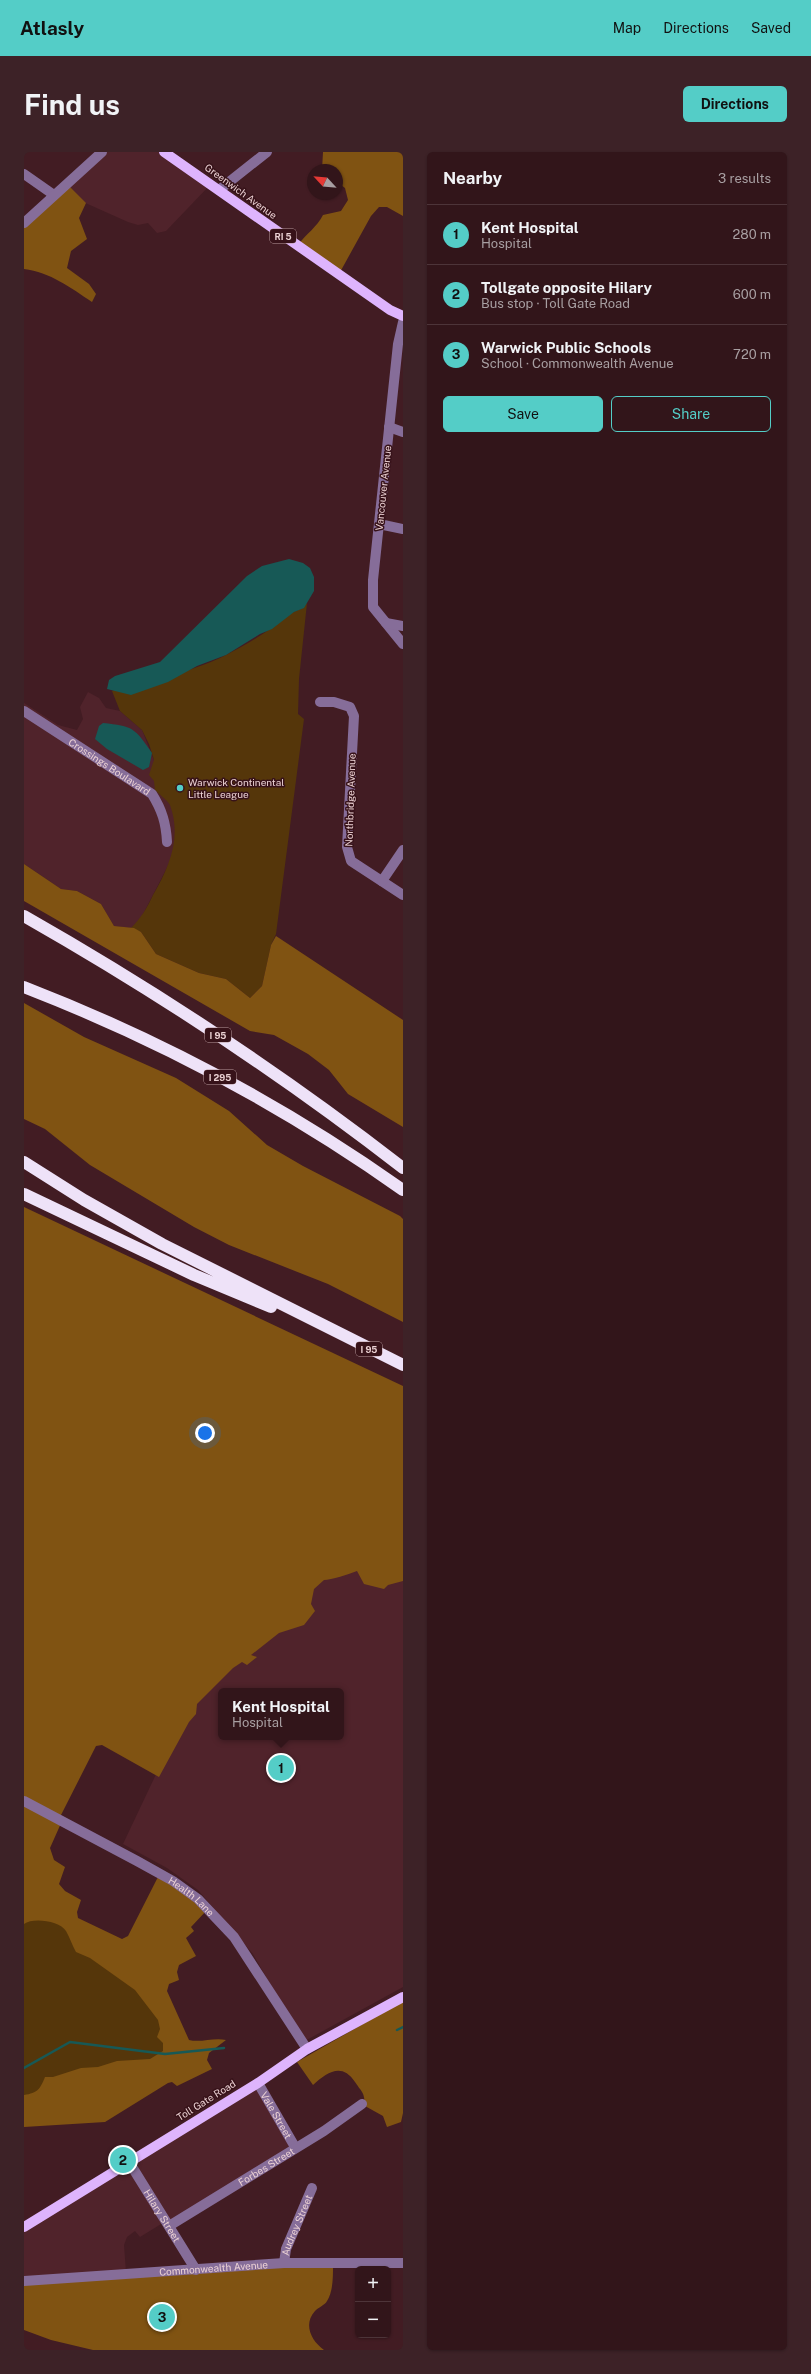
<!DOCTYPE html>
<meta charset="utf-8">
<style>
body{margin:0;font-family:"Public Sans",sans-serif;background:#3d2227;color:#f1f3f6}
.controls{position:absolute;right:12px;bottom:12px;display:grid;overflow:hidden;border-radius:6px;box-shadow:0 1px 3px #0004}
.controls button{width:36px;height:36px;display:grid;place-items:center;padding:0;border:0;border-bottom:1px solid #4d3439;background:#32151a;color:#f1f3f6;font:20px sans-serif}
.compass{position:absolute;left:283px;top:12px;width:36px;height:36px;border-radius:50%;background:#32151a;box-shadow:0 1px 3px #0004;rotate:296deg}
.you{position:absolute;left:181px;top:1281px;width:14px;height:14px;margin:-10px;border:3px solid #fff;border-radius:50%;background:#1a73e8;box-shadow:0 0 0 6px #1a73e833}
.badge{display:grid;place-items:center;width:26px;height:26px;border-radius:50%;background:#54cdc7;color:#111;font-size:13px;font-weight:700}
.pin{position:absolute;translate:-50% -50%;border:2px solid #fff;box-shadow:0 1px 4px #0006}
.popup{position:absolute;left:194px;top:1536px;width:126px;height:52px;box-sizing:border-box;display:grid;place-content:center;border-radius:6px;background:#32151a;filter:drop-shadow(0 1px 3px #0005);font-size:13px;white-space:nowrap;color:#a89fa2}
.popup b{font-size:15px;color:#f1f3f6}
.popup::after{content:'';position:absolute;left:50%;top:100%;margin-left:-8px;border:8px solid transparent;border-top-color:#32151a}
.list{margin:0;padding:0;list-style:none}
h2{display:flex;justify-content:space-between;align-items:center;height:52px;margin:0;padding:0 16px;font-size:17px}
h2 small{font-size:13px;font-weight:400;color:#a89fa2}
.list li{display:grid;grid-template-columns:26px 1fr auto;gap:12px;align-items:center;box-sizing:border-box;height:60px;padding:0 16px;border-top:1px solid #4d3439}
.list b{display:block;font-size:15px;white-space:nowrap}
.list p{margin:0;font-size:13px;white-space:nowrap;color:#a89fa2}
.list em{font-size:13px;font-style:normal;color:#a89fa2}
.actions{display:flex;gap:8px;padding:12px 16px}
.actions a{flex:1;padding:9px 0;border:1px solid #54cdc7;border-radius:6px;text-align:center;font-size:14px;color:#54cdc7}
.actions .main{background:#54cdc7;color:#111}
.map{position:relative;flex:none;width:379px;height:2198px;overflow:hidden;border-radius:6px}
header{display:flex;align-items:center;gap:24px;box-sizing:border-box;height:56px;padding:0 20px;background:#54cdc7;color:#111}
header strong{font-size:19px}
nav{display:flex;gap:22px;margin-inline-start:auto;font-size:14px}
.intro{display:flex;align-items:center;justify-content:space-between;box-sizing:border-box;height:96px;padding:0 24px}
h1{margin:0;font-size:28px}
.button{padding:10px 18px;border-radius:6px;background:#54cdc7;color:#111;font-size:14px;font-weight:700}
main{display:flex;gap:24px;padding:0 24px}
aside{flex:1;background:#32151a;border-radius:6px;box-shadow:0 1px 3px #0004}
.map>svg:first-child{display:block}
</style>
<header>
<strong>Atlasly</strong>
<nav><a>Map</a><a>Directions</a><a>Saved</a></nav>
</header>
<div class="intro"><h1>Find us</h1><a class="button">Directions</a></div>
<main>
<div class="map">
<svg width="379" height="2198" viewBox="0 0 379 2198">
<rect width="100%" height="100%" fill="#421c23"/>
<path fill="#50232b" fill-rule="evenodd" d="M 77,0 L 141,0 L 186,33 L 142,79 L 133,81 L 124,71 L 114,73 L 104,70 L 57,49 L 42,31 Z
M 64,540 L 75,546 L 82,556 L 96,559 L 118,578 L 149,656 L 152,676 L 149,704 L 116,768 L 107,776 L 90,774 L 77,752 L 53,739 L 37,737 L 0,712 L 0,551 L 34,573 L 53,578 L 59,567 L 56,555 Z
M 379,1380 L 379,1835 L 279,1890 L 229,1802 L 174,1738 L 143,1716 L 99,1692 L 171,1540 L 250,1453 ZM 197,1539 L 317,1539 L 317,1585 L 197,1585 Z
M 234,1933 L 272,1994 L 148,2074 L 142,2069 L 116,2085 L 111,2079 L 103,2085 L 100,2093 L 102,2120 L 0,2126 L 0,2073 Z"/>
<path fill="#55360a" d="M 283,451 L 275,527 L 274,562 L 280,567 L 252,782 L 247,793 L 238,834 L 226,846 L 202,827 L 175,821 L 132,802 L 117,780 L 107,776 C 117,766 123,756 129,743 C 145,715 158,686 146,653 C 143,648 135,642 131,638 L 130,629 L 125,623 L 130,608 L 125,592 L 118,578 L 96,559 L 88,539 C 126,527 167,521 202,503 C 224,492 247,478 266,462 C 272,458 279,458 283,451 Z
M 0,1705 L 26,1760 L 134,1842 L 157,1906 L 0,1960 Z"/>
<path fill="#805312" d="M 299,0 L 379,0 L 379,64 L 363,55 L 355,55 L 347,64 L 315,122 L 274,93 C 282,82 293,75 299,63 L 317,59 L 324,48 L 321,36 L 313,30 L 313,18 L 298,18 Z
M 42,31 L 62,51 L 55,66 L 63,87 L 47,99 L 43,116 L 65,132 L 72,142 L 68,150 C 47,136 26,120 0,117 L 0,70 Z
M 0,712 L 37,737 L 53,739 L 77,752 L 90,774 L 110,776 L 117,780 L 132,802 L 175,821 L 202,827 L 226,846 L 238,834 L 247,793 L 252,784 L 379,868 L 379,975 L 324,942 L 305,918 L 284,902 L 250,883 L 226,879 L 0,749 Z
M 0,851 L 60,885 L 152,926 L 205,959 L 243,993 L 279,1014 L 376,1064 L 379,1067 L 379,1170 L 304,1132 L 205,1093 L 170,1075 L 66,1013 L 21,977 L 0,967 Z
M 0,1055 L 379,1234 L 379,1429 L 364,1433 L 360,1437 L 340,1432 L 333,1419 C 325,1422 307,1428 300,1428 L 290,1437 L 287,1452 L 291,1459 L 280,1473 L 255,1481 L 227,1503 L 233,1505 L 223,1513 L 218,1510 L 209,1516 L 173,1552 L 172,1562 L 165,1570 L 135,1625 L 78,1593 L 72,1594 L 36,1665 L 38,1669 L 26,1696 L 30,1708 L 41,1715 L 35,1732 L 41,1739 L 57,1748 L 53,1760 L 54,1766 L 98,1787 L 104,1784 L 136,1721 L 183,1758 L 167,1775 L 170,1779 L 162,1786 L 172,1804 L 155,1813 L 153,1820 L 155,1828 L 145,1832 L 143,1839 L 165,1888 C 177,1891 190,1885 202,1888 L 185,1901 L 183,1908 L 188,1917 L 153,1934 L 148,1930 L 144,1931 L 81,1970 L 0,1975 L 0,1943 C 14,1941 16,1937 21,1925 L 29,1925 L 57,1916 L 74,1915 L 93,1909 L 126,1907 L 139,1899 L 139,1891 L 133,1885 L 136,1877 L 134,1868 L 111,1838 L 66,1806 L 52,1800 C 48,1793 46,1786 42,1779 C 36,1769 9,1765 0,1772 Z
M 379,1849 L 379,1961 L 377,1970 L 363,1975 L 359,1964 L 341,1954 C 340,1939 339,1942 331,1930 C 318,1910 303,1920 289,1933 L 273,1910 Z
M 309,2115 C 309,2125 309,2140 303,2149 C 301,2153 295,2155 291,2159 C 279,2172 287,2189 300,2198 L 69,2198 L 27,2188 L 0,2178 L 0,2126 L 167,2117 Z"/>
<path fill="#175956" d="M 265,407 L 279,411 L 286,416 L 290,425 L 290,439 L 280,456 L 270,460 L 248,477 L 236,482 L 202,503 L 173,514 L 144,530 L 107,543 L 83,537 L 85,528 L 91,524 L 136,510 L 223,424 L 238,414 Z
M 79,571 C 109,574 111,576 128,601 L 125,615 L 119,618 L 83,597 L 71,587 L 75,574 Z"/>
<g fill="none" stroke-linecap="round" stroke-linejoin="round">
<path stroke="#175956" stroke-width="2.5" d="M 373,1878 L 379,1875
M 0,1916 L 46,1890 L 141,1902 L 200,1896"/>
<g stroke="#866d99" stroke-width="10">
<path d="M 0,22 L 30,43"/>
<path d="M 195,38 L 243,0"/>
<path d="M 0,71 L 78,0"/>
<path d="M 379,170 L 374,192 L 349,428 L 349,455 L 379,492"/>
<path d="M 365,275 L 379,280"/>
<path d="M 355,372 L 379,377"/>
<path d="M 362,471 L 379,474"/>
<path d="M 296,550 L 310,550 L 326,555 L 330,564 L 323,695 L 327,709 L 379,743"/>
<path id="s1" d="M 0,559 L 128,642 C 138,658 142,671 143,690"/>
<path d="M 358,729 L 379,698"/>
<path id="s2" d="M 0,1649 L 113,1709 L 149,1729 L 174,1747 L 210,1785 L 283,1897"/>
<path id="s3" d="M 234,1931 L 271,1995"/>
<path id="s4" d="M 105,2010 L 172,2118"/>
<path id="s5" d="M 145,2074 L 300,1979 L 338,1952"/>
<path id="s6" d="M 260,2111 L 262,2097 L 288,2036"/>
<path id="s7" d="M 0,2129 L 260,2111 L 379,2111"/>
</g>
<path stroke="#deb4fd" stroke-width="10" d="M 140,0 L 366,158 L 379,164
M 0,2075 L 234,1931 L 283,1897 L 379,1845"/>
<path stroke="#eee2f8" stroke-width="12" d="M 0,764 C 132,839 259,923 379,1016
M 0,835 C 134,887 262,955 379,1038
M 0,1010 L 60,1048 L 138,1092 L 379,1213
M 0,1042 L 170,1123 L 247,1155"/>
</g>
<circle fill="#54cdc7" stroke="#371219" stroke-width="1.5" cx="156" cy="636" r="4"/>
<g text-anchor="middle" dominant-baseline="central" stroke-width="3" stroke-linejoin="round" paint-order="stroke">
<g fill="#371219" stroke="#b6989c" stroke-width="1">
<rect x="246" y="77" width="26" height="14" rx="3"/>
<rect x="181" y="876" width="26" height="14" rx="3"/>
<rect x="180" y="918" width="32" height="14" rx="3"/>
<rect x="332" y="1190" width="26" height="14" rx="3"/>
</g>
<g font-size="9" font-weight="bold" fill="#ecd2d4">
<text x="259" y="84">RI 5</text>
<text x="194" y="883">I 95</text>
<text x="196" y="925">I 295</text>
<text x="345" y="1197">I 95</text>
</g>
<g font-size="10" fill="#ecd2d4" stroke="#371219">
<text transform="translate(217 39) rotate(36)">Greenwich Avenue</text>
<text transform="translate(359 336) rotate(-84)">Vancouver Avenue</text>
<text stroke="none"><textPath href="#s1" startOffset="102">Crossings Boulavard</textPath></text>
<text transform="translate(326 648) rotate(-88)">Northbridge Avenue</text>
<text stroke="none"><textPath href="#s2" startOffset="193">Health Lane</textPath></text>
<text transform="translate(182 1948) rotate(-32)">Toll Gate Road</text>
<text stroke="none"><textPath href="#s3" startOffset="37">Vale Street</textPath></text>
<text stroke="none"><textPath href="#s5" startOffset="114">Forbes Street</textPath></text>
<text stroke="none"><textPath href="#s4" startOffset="63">Hilary Street</textPath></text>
<text stroke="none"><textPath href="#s6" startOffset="40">Audrey Street</textPath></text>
<text stroke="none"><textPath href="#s7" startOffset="190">Commonwealth Avenue</textPath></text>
</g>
<g font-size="10" fill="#ecd2d4" stroke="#371219" text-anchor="start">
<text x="164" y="630">Warwick Continental<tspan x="164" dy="12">Little League</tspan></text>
</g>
</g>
</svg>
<div class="controls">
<button>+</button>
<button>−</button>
</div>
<svg class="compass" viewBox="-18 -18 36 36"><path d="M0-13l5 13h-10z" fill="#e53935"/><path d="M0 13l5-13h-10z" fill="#a89fa2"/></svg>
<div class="you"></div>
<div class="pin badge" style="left:257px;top:1616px">1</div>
<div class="popup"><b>Kent Hospital</b>Hospital</div>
<div class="pin badge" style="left:99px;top:2008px">2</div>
<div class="pin badge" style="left:138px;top:2165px">3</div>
</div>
<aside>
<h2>Nearby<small>3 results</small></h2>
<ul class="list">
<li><span class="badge">1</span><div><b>Kent Hospital</b><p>Hospital</p></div><em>280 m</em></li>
<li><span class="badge">2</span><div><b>Tollgate opposite Hilary</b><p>Bus stop · Toll Gate Road</p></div><em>600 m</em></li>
<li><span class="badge">3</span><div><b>Warwick Public Schools</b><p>School · Commonwealth Avenue</p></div><em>720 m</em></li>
</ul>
<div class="actions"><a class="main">Save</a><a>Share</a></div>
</aside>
</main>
